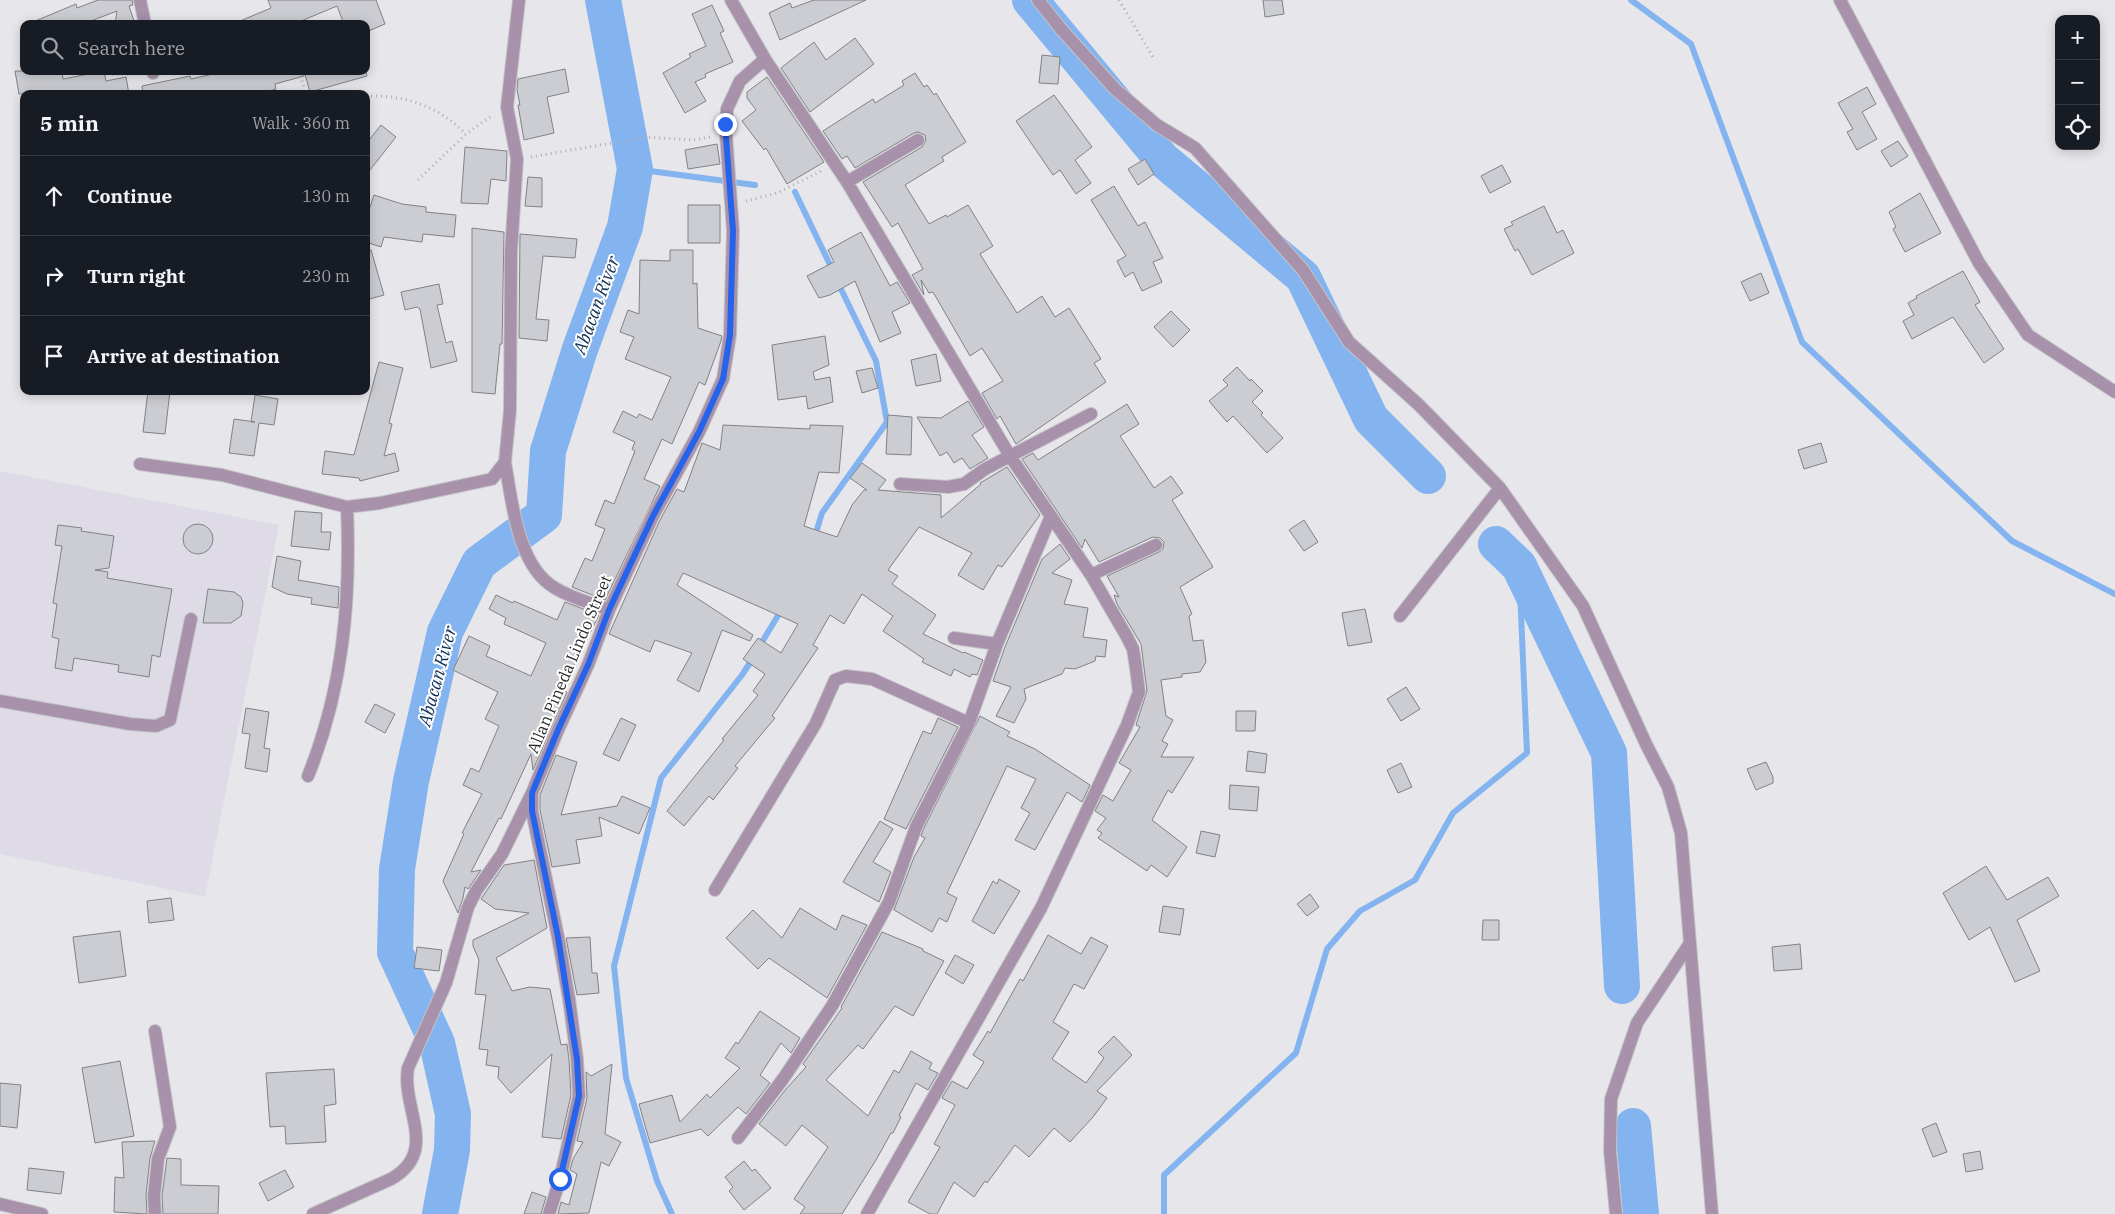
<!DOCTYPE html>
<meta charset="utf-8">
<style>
body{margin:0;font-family:"IBM Plex Serif",serif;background:#20242c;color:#f1f3f6}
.controls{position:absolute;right:15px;top:15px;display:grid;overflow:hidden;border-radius:10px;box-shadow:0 2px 12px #0003}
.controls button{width:45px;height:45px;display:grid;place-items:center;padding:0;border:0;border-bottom:1px solid #363941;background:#171b24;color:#f1f3f6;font:25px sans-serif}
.stop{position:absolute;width:15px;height:15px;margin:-11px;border:4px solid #2563eb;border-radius:50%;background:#fff}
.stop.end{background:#2563eb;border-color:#fff;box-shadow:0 1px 5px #0008}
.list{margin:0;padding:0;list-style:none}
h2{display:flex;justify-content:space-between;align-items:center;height:65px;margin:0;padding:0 20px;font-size:21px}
h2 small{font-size:16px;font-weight:400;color:#9ea1a6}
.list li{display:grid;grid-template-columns:32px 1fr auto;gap:15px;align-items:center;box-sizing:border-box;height:80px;padding:0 20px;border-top:1px solid #363941}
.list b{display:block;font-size:19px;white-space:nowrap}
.list em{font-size:16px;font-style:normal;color:#9ea1a6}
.icon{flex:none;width:28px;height:28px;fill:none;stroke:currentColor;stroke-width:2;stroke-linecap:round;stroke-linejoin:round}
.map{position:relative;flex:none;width:2115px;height:1214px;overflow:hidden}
.search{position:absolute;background:#171b24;box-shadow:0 2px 12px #0003;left:20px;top:20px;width:350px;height:55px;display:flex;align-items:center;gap:12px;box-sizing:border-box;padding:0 18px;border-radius:10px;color:#9ea1a6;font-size:19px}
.panel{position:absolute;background:#171b24;box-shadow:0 2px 12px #0003;left:20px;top:90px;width:350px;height:305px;border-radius:10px}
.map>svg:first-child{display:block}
</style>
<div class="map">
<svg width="2115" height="1214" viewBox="0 0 2115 1214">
<rect width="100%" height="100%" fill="#e7e6eb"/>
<path fill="#dedbe7" d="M 0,471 L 279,525 L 205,897 L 0,854 Z"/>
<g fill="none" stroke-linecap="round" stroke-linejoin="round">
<path stroke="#83b4ef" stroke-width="6" d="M 1631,0 L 1691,44 L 1802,342 L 2012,541 L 2115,594
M 635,169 L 755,185
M 795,192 L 833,271
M 815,536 L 822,513 L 887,422 L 876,361 L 838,283
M 759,647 L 782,609
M 672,1214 L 657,1181 L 626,1078 L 614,966 L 661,778 L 742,675 L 753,658
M 1164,1214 L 1164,1175 L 1296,1053 L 1327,949 L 1360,911 L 1415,880 L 1453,813 L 1527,753 L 1519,566"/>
<path stroke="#83b4ef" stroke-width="36" d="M 1030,0 L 1162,159 L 1303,277 L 1371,419 L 1428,476
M 1496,544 L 1519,566 L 1609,753 L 1622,986
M 1633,1126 L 1641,1214
M 440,1214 L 452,1150 L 453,1114 L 437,1043 L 395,952 L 397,869 L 411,781 L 445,632 L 479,563 L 544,515 L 548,451 L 580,349 L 625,227 L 635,169 L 603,0"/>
</g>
<path fill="#cccdd2" stroke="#818286" d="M 98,0 L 132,0 L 133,5 L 129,6 L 135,24 L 115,24 L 117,11 L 83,24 L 28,24 L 76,4 L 77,8 Z
M 268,0 L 376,0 L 385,24 L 366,32 L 366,24 L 344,24 L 337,6 L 294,24 L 233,24 L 271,8 Z
M 814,0 L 866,0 L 780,40 L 769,13 L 790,3 L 792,8 Z
M 1263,0 L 1282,0 L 1284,14 L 1265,17 Z
M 712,5 L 724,31 L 720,33 L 733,62 L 705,74 L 706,77 L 695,82 L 706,101 L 685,113 L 663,73 L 691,57 L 689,54 L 706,46 L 692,14 Z
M 855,38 L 874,64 L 810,112 L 781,68 L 814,42 L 826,60 Z
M 1042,55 L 1060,57 L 1058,84 L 1039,83 Z
M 565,69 L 569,92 L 547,97 L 554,133 L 524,140 L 518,105 L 520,105 L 517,90 L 518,79 Z
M 15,71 L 62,71 L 63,79 L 104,71 L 106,81 L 126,77 L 129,94 L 19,94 Z
M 226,71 L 304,71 L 304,76 L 275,84 L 276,89 L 259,94 L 143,94 L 142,86 L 190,76 L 191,79 Z
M 304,71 L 366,71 L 367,76 L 310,92 Z
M 915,73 L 924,87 L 927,85 L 934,95 L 936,93 L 966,142 L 942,157 L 944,161 L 905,185 L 929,224 L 946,215 L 947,217 L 968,205 L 993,246 L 980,254 L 1017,313 L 1042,296 L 1055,317 L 1069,308 L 1101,359 L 1094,363 L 1106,382 L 1016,444 L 1000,416 L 997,419 L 982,393 L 1003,381 L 982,348 L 970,356 L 933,292 L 929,293 L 921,280 L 924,295 L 912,275 L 923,269 L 898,223 L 892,227 L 863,182 L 922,147 L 926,140 L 925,135 L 918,132 L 914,133 L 855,168 L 847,156 L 842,159 L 823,131 L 873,99 L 875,103 L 904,85 L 902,81 Z
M 767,77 L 824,162 L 787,184 L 766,148 L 764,150 L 742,121 L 756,110 L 747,98 L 747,92 Z
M 1867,87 L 1876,104 L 1862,112 L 1877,139 L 1857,150 L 1847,132 L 1853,129 L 1838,103 Z
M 1054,95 L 1092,147 L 1075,160 L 1091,183 L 1076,194 L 1060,170 L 1053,175 L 1016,121 Z
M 381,125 L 396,137 L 366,175 L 366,144 Z
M 1898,141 L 1908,156 L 1891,167 L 1881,151 Z
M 717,144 L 720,164 L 688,169 L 685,150 Z
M 465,147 L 507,151 L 506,181 L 491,179 L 488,204 L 461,203 Z
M 1145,159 L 1154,174 L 1138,185 L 1128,169 Z
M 1502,165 L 1511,182 L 1490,193 L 1481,176 Z
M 528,177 L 542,178 L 542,207 L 525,206 Z
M 1114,186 L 1138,226 L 1145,222 L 1163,258 L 1153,262 L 1162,282 L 1142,291 L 1133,272 L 1125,277 L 1117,261 L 1126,256 L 1091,200 Z
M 1920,193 L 1941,233 L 1905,252 L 1893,229 L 1896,227 L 1889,212 Z
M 374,195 L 402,204 L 426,207 L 426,212 L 456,215 L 454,237 L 423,234 L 422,242 L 384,237 L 381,247 L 366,242 L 366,219 Z
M 688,205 L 720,205 L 720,243 L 688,243 Z
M 1544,206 L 1557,233 L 1563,230 L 1574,253 L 1532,275 L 1518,249 L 1515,251 L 1504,229 L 1513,225 L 1511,222 Z
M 472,228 L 504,232 L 502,344 L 500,344 L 495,394 L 472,392 Z
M 861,232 L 890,286 L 897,282 L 910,303 L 892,312 L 901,333 L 880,342 L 855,281 L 830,295 L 819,298 L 807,276 L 834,262 L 828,250 Z
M 520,234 L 577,239 L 575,258 L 543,256 L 536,319 L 549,320 L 547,341 L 519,338 Z
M 366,250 L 371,250 L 384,295 L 366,300 Z
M 670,250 L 693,250 L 693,284 L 697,283 L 698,328 L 722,336 L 721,341 L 705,385 L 699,382 L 672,444 L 662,439 L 644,479 L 660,486 L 605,600 L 572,587 L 585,558 L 592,561 L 605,529 L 595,525 L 605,500 L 614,504 L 635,451 L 632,449 L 635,442 L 613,432 L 623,411 L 637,418 L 639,414 L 652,420 L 671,377 L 625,359 L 634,337 L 620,332 L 628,310 L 639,314 L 640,260 L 670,261 Z
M 1963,271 L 1980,302 L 1975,305 L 2004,349 L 1984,363 L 1953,317 L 1912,339 L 1903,321 L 1914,315 L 1908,303 L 1917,298 L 1916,296 Z
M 1761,273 L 1769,293 L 1750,301 L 1741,282 Z
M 439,284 L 443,304 L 437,305 L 446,343 L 452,341 L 457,361 L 431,368 L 420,309 L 417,307 L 405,310 L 401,292 Z
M 1171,311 L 1190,330 L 1173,347 L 1154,327 Z
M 825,336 L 829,365 L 813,372 L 815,380 L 830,377 L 833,402 L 808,409 L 806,396 L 778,400 L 772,345 Z
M 936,354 L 941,381 L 916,386 L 911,360 Z
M 379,362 L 403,368 L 389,423 L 392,424 L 384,456 L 395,453 L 399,471 L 360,481 L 359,478 L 322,474 L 325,451 L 354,455 Z
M 1237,367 L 1250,381 L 1251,379 L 1263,391 L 1252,402 L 1263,413 L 1261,415 L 1283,438 L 1267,453 L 1233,416 L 1227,422 L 1209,401 L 1228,385 L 1223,380 Z
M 872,368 L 878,388 L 862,393 L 856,371 Z
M 148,391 L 170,391 L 165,434 L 143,432 Z
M 255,395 L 278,399 L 274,425 L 259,423 L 254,456 L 229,453 L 234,419 L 255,422 L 251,422 Z
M 968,401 L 984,427 L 972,435 L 988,458 L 970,469 L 962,458 L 954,463 L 947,452 L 940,456 L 917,417 L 941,418 Z
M 1127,404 L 1139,424 L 1120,436 L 1154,488 L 1171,476 L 1183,493 L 1172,500 L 1213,567 L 1180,587 L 1192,614 L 1189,616 L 1193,641 L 1203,640 L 1206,662 L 1200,672 L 1182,674 L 1182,677 L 1161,680 L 1166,716 L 1173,720 L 1162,741 L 1168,744 L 1161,757 L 1194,757 L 1172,793 L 1168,790 L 1152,820 L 1187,847 L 1167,877 L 1151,865 L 1147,871 L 1098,838 L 1102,833 L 1097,830 L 1106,818 L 1095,811 L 1103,795 L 1113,801 L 1131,770 L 1119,763 L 1140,727 L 1136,725 L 1147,691 L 1141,644 L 1117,604 L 1114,595 L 1119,597 L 1107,576 L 1159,552 L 1163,549 L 1164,542 L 1160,538 L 1153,537 L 1099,562 L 1085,539 L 1082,548 L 1022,459 L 1033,453 L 1038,460 Z
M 888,415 L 912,417 L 911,455 L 886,454 Z
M 723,425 L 810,429 L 810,425 L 843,426 L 839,473 L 819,472 L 804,526 L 837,537 L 852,505 L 864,490 L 867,490 L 850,478 L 862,463 L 886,480 L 878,490 L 941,495 L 941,518 L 981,484 L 980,483 L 1007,467 L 1040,515 L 1002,567 L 998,565 L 983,590 L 958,575 L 972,553 L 919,527 L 888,570 L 898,576 L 892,584 L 936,615 L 923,634 L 963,653 L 964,652 L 983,660 L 977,675 L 972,674 L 970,677 L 954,669 L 951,676 L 922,662 L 924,659 L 883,631 L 893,616 L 862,594 L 844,624 L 830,615 L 813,645 L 818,648 L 772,716 L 775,718 L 735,766 L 738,768 L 713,800 L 709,796 L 684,826 L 667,811 L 724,740 L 722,739 L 758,695 L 753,691 L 765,674 L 743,659 L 758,638 L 781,653 L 798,624 L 683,573 L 677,585 L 753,635 L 750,641 L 722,630 L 699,692 L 677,680 L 692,653 L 655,640 L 650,652 L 609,634 L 660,520 L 677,489 L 684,492 L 702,443 L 720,450 Z
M 1821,443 L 1827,462 L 1804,469 L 1798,450 Z
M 295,511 L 322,513 L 321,532 L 331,532 L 329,550 L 291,546 Z
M 1304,520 L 1318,542 L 1304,551 L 1289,530 Z
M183 539a15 15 0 1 1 30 0a15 15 0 1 1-30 0Z
M 58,525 L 82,528 L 81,531 L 114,536 L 109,568 L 95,570 L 108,572 L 107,578 L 172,589 L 160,657 L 152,655 L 149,677 L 118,672 L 119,665 L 74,658 L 72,671 L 55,668 L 59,639 L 52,637 L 57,604 L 53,603 L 62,546 L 55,545 Z
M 1060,544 L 1070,559 L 1052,573 L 1072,580 L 1064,604 L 1088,608 L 1083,637 L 1107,640 L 1105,657 L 1096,656 L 1095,661 L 1075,669 L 1065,668 L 1062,674 L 1024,689 L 1026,699 L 1014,723 L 996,716 L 1011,687 L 993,681 L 1005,647 L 1042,559 Z
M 277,556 L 301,561 L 298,580 L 339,587 L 338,608 L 311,604 L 312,598 L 287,594 L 272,587 Z
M 208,589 L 234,592 L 241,597 L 243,603 L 241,616 L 231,623 L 203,623 Z
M 496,595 L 513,603 L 514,601 L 557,620 L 565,602 L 599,615 L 562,690 L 567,692 L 533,770 L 531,754 L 501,819 L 499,818 L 471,872 L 481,870 L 468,889 L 465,887 L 463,898 L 458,913 L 443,881 L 464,834 L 462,833 L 482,794 L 463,785 L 471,768 L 479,772 L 499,726 L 485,719 L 498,692 L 453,670 L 469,636 L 490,646 L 486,656 L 531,676 L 546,643 L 504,624 L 506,618 L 489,609 Z
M 1365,609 L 1372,642 L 1348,646 L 1342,613 Z
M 1406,687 L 1420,709 L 1401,721 L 1387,699 Z
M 375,704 L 395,714 L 385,733 L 365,722 Z
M 246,708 L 269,712 L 264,748 L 270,749 L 267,772 L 245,768 L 250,734 L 242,733 Z
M 1236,711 L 1256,711 L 1255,731 L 1236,731 Z
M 980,716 L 1010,732 L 1007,736 L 1035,749 L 1090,785 L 1082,802 L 1067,792 L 1035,850 L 1015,840 L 1030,813 L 1021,808 L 1036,779 L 1007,766 L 947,893 L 957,898 L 947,922 L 939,918 L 932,932 L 894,910 L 914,857 L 925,838 L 921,836 L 923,830 Z
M 621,718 L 636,725 L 619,761 L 603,754 Z
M 938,718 L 958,727 L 906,829 L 884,819 L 923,731 L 931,734 Z
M 1248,751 L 1267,754 L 1265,773 L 1246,771 Z
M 556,755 L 577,762 L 561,815 L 617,806 L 622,796 L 650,808 L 639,834 L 599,817 L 602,836 L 576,840 L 580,863 L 552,867 L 540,810 L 540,795 Z
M 1766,762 L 1773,777 L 1773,783 L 1756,790 L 1747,769 Z
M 1401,763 L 1412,787 L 1398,793 L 1387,770 Z
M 1230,785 L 1259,787 L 1257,811 L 1229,809 Z
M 880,821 L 893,829 L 873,862 L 891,872 L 879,902 L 843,882 Z
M 1201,831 L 1220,835 L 1215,857 L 1196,853 Z
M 534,860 L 547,928 L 496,958 L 512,991 L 530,987 L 550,989 L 561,1045 L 567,1044 L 569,1060 L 571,1095 L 561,1139 L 542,1137 L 552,1054 L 511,1093 L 498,1078 L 499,1067 L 486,1065 L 488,1050 L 479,1049 L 486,995 L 475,994 L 479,960 L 473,946 L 473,940 L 529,913 L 495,909 L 481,899 L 504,865 Z
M 1986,866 L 2007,900 L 2048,877 L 2059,896 L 2017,920 L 2040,971 L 2015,982 L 1990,927 L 1969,940 L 1943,893 Z
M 999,879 L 1020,891 L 994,934 L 972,921 L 993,881 L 997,884 Z
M 1310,894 L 1319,907 L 1307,916 L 1297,904 Z
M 171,898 L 174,920 L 149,923 L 147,901 Z
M 1163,906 L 1184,909 L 1180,935 L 1159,932 Z
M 800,908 L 836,930 L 842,915 L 867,925 L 827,998 L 769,958 L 758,969 L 726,938 L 753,910 L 782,938 Z
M 1483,920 L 1499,920 L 1499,940 L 1482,940 Z
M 120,931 L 126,976 L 79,983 L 73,937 Z
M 882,932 L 923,949 L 923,951 L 944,961 L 913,1016 L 895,1006 L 863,1049 L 858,1045 L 826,1080 L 868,1116 L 894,1070 L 899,1073 L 911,1051 L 932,1063 L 929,1069 L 938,1073 L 928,1090 L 916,1083 L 899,1116 L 901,1117 L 893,1133 L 891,1133 L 876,1160 L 842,1214 L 800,1214 L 805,1207 L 794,1199 L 828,1147 L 802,1125 L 786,1146 L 759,1124 L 786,1089 L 806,1067 L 803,1064 L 842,1008 L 841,1007 Z
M 1048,935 L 1081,954 L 1091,937 L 1108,946 L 1084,989 L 1074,984 L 1053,1022 L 1069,1032 L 1052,1059 L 1086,1083 L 1104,1058 L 1098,1052 L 1114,1036 L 1132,1055 L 1097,1091 L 1107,1098 L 1093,1117 L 1070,1142 L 1054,1128 L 1029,1157 L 1015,1145 L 987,1183 L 985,1181 L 974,1197 L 954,1182 L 937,1214 L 930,1214 L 908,1202 L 940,1147 L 934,1144 L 955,1105 L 942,1098 L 952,1081 L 967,1089 L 984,1062 L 973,1055 L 988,1031 L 990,1033 L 1020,979 L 1023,981 Z
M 590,937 L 592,973 L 597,973 L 599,993 L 577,995 L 566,938 Z
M 1800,944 L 1802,969 L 1774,971 L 1772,947 Z
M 417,947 L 442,950 L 439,971 L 414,968 Z
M 955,955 L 974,965 L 963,984 L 945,973 Z
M 760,1011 L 800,1038 L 791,1053 L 781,1043 L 760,1075 L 770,1083 L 746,1114 L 738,1107 L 708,1136 L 701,1129 L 650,1143 L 639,1104 L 672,1095 L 680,1122 L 707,1094 L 710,1098 L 740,1068 L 725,1058 L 736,1042 L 738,1044 Z
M 120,1061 L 134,1136 L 95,1143 L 82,1068 Z
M 612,1064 L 605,1134 L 621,1142 L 609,1166 L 601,1162 L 589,1213 L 558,1214 L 561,1202 L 569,1205 L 577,1174 L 570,1170 L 573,1159 L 583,1142 L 577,1141 L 587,1098 L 586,1072 L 591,1076 Z
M 334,1069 L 336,1104 L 324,1106 L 326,1142 L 286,1144 L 285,1126 L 270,1127 L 266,1073 Z
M 0,1083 L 21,1085 L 17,1128 L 0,1126 Z
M 1936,1123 L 1947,1152 L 1933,1157 L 1922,1129 Z
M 155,1141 L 150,1158 L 146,1195 L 147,1214 L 114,1212 L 115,1177 L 124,1178 L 122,1142 Z
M 1980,1151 L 1983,1169 L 1966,1172 L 1963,1154 Z
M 167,1158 L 181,1159 L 181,1185 L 219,1186 L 218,1214 L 163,1214 L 162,1196 Z
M 744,1161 L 752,1171 L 755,1169 L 771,1188 L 744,1210 L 729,1191 L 733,1187 L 725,1177 Z
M 29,1168 L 64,1172 L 61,1194 L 27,1190 Z
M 285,1170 L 294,1187 L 268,1201 L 259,1183 Z
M 532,1192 L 546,1197 L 541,1214 L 524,1214 Z"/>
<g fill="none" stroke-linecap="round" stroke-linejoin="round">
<defs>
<path id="minor" d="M 140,0 L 145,24
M 731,0 L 765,59 L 847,182 L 1010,456 L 1091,575 L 1127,637 L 1133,649 L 1136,668 L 1139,692 L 1127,725 L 1041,908 L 867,1214
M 1038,0 L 1061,29 L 1115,89 L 1157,125 L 1195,148 L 1303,270 L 1349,342 L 1419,405 L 1500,488 L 1583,606 L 1646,744 L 1668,787 L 1681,833 L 1712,1214
M 1840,0 L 1979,263 L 2028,335 L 2115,392
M 153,71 L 153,73
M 847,182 L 918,140
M 505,462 C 512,501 517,566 555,588 C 571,598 592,603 609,610
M 140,464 L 222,475 L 347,507 L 380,503 L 492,479 L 505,462 L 510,410 L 511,252 L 517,159 L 507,107 L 519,0
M 900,484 L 948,487 L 964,484 L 985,469 L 1091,414
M 1091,575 L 1156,545
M 1400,616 L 1500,488
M 954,638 L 997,644
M 0,701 L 130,724 L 156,726 L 170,720 L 191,619
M 308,776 C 343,689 351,601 347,507
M 532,795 L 532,811 L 558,937 L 569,999 L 577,1059 L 579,1096 L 560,1179 L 549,1214
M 715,890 L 816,723 L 835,680 L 846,676 L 872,679 L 969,723
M 738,1138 L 783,1079 L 832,1006 L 889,902 L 916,827 L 969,723 L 997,644 L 1051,516
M 0,1204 L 42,1214
M 155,1214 L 154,1196 L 158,1159 L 170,1127 L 155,1031
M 313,1214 L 391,1179 C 440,1151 401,1109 408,1068 L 446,983 L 468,907 L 476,891 L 502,854 L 532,793 L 558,730 L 588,665 L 609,610 L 653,516 L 699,432 L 723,379 L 730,335 L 733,231 L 726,134 L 727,109 L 740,81 L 765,59
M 1616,1214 L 1610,1151 L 1611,1099 L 1637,1023 L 1690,943"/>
</defs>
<use href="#minor" stroke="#c5c4c8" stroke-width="14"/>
<path stroke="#aeadb1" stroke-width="3" stroke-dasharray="1 4" stroke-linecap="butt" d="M 1119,0 L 1153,57
M 299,71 L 306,94
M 112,74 L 139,74
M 366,96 C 407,95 437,106 466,134
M 531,157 L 646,137 L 693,140 L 710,137
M 418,180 L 466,134 L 493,115
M 746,201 L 777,193 L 821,171"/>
<use href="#minor" stroke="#a791ab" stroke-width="12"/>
</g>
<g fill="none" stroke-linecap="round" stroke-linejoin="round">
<path stroke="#2563eb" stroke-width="6" d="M 560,1179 L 579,1096 L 577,1059 L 558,937 L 532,811 L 532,793 L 558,730 L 588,665 L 609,610 L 653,516 L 699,432 L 723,379 L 730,335 L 733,231 L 725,124"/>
</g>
<g text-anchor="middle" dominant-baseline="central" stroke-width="4" stroke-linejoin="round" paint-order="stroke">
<g font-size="16" fill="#29292a" stroke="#fff">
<text transform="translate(569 664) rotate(-67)">Allan Pineda Lindo Street</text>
</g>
<g font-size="18" font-style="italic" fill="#0f3056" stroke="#fff">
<text transform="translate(596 305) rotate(-70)">Abacan River</text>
<text transform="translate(437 676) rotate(-75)">Abacan River</text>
</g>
</g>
</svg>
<div class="controls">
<button>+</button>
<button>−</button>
<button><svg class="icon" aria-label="locate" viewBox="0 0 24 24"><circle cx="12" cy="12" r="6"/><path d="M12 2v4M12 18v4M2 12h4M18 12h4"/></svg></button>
</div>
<div class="stop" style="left:560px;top:1179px"></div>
<div class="stop end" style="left:725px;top:124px"></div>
<div class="search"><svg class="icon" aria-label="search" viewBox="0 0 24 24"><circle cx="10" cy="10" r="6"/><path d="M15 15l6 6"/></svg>Search here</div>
<section class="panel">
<h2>5 min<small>Walk · 360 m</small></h2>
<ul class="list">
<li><svg class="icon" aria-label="ahead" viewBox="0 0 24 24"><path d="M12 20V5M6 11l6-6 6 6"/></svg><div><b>Continue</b></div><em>130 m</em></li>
<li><svg class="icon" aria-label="right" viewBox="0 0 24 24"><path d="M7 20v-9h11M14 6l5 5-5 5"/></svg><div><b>Turn right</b></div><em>230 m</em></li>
<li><svg class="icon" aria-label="arrive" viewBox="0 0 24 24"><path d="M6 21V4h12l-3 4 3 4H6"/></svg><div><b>Arrive at destination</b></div></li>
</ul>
</section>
</div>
